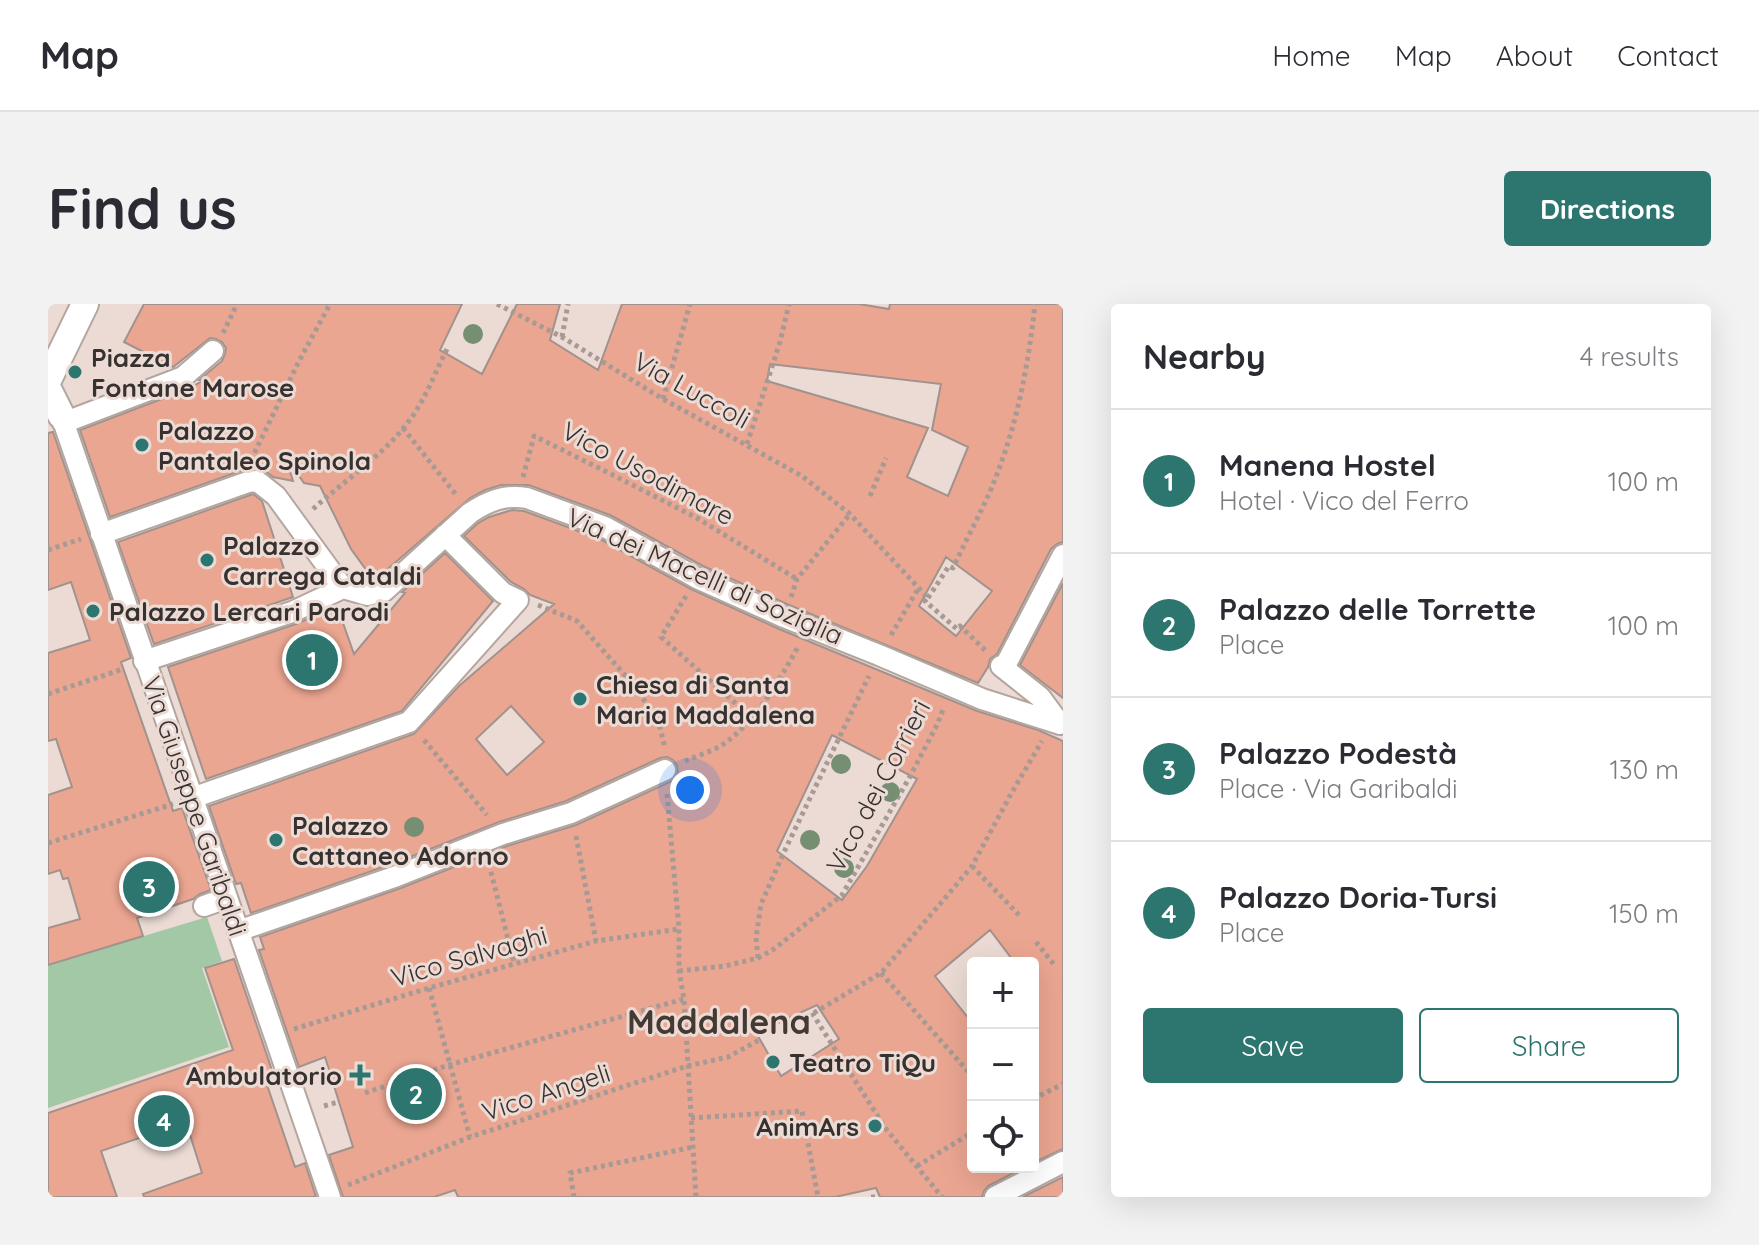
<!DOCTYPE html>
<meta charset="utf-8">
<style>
body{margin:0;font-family:Quicksand,sans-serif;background:#f2f2f3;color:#2b2b33}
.controls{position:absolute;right:24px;bottom:24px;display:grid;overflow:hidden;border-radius:8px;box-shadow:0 8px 32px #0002}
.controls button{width:72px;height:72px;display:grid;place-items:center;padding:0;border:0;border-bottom:2px solid #e1e1e2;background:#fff;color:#2b2b33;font:40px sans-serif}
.you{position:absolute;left:642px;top:486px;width:28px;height:28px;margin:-20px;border:6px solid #fff;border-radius:50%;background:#1a73e8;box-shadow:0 0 0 12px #1a73e833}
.badge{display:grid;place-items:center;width:52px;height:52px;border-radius:50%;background:#2d756f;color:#fff;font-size:26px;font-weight:700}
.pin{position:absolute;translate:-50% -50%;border:4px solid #fff;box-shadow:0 2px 8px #0006}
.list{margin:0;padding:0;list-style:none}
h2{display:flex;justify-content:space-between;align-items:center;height:104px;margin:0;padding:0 32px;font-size:34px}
h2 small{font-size:26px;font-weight:400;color:#7c7c81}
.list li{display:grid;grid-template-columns:52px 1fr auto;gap:24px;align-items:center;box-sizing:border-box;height:144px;padding:0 32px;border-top:2px solid #e1e1e2}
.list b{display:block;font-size:30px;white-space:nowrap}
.list p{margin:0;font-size:26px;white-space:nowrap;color:#7c7c81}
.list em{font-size:26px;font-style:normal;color:#7c7c81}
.actions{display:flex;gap:16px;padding:24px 32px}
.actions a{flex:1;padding:18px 0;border:2px solid #2d756f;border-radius:8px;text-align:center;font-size:28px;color:#2d756f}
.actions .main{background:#2d756f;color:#fff}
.icon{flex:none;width:44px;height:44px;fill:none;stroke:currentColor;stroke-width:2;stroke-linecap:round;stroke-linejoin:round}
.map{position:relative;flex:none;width:1015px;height:893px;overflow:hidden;border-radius:8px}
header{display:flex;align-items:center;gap:48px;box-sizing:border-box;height:112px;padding:0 40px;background:#fff;border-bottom:2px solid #e1e1e2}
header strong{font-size:38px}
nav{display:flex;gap:44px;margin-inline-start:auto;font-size:28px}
.intro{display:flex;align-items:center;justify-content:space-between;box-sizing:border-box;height:192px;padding:0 48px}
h1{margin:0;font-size:56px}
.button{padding:20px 36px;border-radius:8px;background:#2d756f;color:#fff;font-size:28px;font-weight:700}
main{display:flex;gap:48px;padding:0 48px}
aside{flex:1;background:#fff;border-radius:8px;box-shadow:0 8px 32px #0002}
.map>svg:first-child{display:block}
</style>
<header>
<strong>Map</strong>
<nav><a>Home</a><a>Map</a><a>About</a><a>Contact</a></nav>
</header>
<div class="intro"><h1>Find us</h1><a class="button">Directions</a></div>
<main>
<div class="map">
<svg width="1015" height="893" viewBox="0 0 1015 893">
<rect width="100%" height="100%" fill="#ebdbd4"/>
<path fill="#a2c8a5" d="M 159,613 L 174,657 L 154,664 L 181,743 L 0,804 L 0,661 Z"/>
<path fill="#eba691" stroke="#a1928d" stroke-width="2" fill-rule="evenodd" d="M 96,0 L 414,0 L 392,46 L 434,70 L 469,0 L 512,0 L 502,36 L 550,66 L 574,0 L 811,0 L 841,5 L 842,0 L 1015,0 L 1015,238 L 1009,240 L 1003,245 L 949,350 L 942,355 L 940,363 L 930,379 L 741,301 L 655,262 L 562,211 L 481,181 L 453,181 L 437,186 L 422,194 L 327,276 L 324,274 L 303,245 L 272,182 L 256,179 L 237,152 L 245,177 L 225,173 L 217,167 L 209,164 L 198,165 L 62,213 L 32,126 L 140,85 L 154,77 L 151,76 L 174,57 L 177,50 L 178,44 L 174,38 L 168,35 L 162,34 L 125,63 L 76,38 ZM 722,60 L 893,80 L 884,126 L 920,143 L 900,192 L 859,173 L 880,124 L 719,77 ZM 898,253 L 944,287 L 908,332 L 871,302 Z
M 5,128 L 83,354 L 73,358 L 125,507 L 134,504 L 163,586 L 152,590 L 145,595 L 89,614 L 95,632 L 0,661 L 0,624 L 32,615 L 20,574 L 15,575 L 12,566 L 0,570 L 0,491 L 24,483 L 8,435 L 0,437 L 0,349 L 42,336 L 23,278 L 0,286 L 0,129 Z
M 205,190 L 214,197 L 245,293 L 106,340 L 70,238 Z
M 464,206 L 476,207 L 552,235 L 643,285 L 731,325 L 929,407 L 990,426 L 1015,437 L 1015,845 L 985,859 L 985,659 L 967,659 L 942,626 L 887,672 L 925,720 L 925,863 L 977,863 L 940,882 L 936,887 L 934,893 L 832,893 L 828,884 L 787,893 L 410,893 L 407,886 L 386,893 L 295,893 L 281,851 L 305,843 L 277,753 L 251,763 L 211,646 L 216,645 L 212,633 L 353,584 L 459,542 L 528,521 L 622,478 L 627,474 L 630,468 L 629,461 L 625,456 L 619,453 L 612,454 L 518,497 L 451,518 L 344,560 L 203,609 L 193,579 L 188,580 L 161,502 L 366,430 L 411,382 L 506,300 L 482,291 L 476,285 L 463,278 L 416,232 L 430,219 L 441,213 ZM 463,402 L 496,438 L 459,471 L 428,435 ZM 784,431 L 869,475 L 819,562 L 794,596 L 729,547 ZM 769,701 L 791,735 L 733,772 L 710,732 L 734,717 Z
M 397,249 L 445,297 L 354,407 L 158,475 L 120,363 L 248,320 L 289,302 L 306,350 L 357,289 L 354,288 Z
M 1015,279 L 1015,394 L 972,361 Z
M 186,655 L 226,772 L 217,775 L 247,863 L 257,859 L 268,893 L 96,893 L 95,890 L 154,869 L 138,818 L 53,847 L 69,893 L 0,893 L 0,809 L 185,746 L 157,664 Z
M 1015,873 L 1015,893 L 975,893 Z"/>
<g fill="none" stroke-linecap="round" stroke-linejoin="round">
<defs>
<path id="pedestrian" d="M 13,111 L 282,893
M 15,119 L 135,73 L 165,47
M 53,230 L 200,178 L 209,177 L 228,192 L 295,284 L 319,291 L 336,287 L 422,209 C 440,197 457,190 479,194 L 557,223 L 649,274 L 736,313 L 831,351 L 934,395 L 1009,419
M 96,357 L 244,308 L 295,284
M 953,362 L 992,393 L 1012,420
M 956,364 L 1015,251
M 144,494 L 361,418 L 470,296 L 455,289 L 397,231
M 156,602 L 179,594
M 190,627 L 349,572 L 455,530 L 523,509 L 617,466
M 947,893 L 1015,858"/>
<path id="minor" d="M 0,76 L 37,0
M 0,85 L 13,111"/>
</defs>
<use href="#pedestrian" stroke="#b4a69f" stroke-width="24"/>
<use href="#minor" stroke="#b4a69f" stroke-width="30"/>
<path stroke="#a79a95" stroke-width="5" stroke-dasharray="4 4" stroke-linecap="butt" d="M 449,0 L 514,33 L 615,95 L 754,172 L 802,210 L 880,294 L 877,297 L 909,325 L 912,322 L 939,348
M 175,29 L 189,0
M 514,33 L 520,0
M 615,95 L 642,0
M 355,124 L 409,192
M 699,140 L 732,38 L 741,0
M 203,156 L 251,57 L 282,0
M 475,173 L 486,132 L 559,168 L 649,214 L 749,275
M 822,192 L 838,154
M 265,205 C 297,176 336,151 361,117 C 377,96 387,69 399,45
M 0,246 L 33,235
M 638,292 L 613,333 L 704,414
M 743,293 L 749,275 L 802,210
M 880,294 L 901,262 L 905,264 C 916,240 929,216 940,192 C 967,131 980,66 987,0
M 490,301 L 529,317 L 576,370 L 599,400 L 611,420 L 617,444
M 843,331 L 870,285
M 0,390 L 75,365
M 376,436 L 439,511
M 637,457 C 650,451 666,447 677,439 C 710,415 730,378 750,343
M 619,490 L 631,625 L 631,667 L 636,695 L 648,893
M 528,532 L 548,637
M 0,539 L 125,500
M 441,560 L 466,659
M 924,562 L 972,612
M 988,638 L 1008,663
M 710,654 L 708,634 L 713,600 L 736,548 L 821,372
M 631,667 L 677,662 L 710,654 L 726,645 L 794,591 L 860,476 L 889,421 L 896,403
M 833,669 L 925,773
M 381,684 L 422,833
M 764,709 L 838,825 L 894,893
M 759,713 L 833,669 L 892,600 L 924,562 L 963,490 L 994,437
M 246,725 L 381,684 L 548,637 L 631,625
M 317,789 L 401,761 L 636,695
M 985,795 L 1015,780
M 276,802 L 290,798
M 643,814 L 754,807 L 770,893
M 869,862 L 925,828
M 300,881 L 422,833 L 639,762 L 680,753 L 713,735
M 526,893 L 522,869 L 645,843
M 823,893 L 827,893"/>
<use href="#pedestrian" stroke="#fff" stroke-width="20"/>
<use href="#minor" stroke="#fff" stroke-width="26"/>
</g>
<g fill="#768e72">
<circle cx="425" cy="30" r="10"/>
<circle cx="265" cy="339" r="10"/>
<circle cx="793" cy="460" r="10"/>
<circle cx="842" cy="488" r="10"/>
<circle cx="366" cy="523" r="10"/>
<circle cx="762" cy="536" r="10"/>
<circle cx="796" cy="564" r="10"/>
</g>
<g fill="#2d756f" stroke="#ebdbd4" stroke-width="3">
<circle cx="27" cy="68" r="8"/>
<circle cx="94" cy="141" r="8"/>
<circle cx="159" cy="256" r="8"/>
<circle cx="45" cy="307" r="8"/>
<circle cx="532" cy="395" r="8"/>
<circle cx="228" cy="536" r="8"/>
<circle cx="725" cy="758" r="8"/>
<path d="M308 759h8v8h8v8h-8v8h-8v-8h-8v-8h8z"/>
<circle cx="827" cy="822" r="8"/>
</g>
<g text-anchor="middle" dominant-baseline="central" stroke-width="6" stroke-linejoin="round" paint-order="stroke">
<g font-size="26" font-weight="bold" fill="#37312f" stroke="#ebdbd4" text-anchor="start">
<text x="43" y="53">Piazza<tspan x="43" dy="30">Fontane Marose</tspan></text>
<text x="110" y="126">Palazzo<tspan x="110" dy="30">Pantaleo Spinola</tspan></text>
<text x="175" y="241">Palazzo<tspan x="175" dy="30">Carrega Cataldi</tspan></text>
<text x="61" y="307">Palazzo Lercari Parodi</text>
<text x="548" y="380">Chiesa di Santa<tspan x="548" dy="30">Maria Maddalena</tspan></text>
<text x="244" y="521">Palazzo<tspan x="244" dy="30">Cattaneo Adorno</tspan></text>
<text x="741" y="758">Teatro TiQu</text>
<text x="294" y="771" text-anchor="end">Ambulatorio</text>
<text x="811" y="822" text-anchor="end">AnimArs</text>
</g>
<g font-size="26" fill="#37312f" stroke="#ebdbd4">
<text transform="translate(644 86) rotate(29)">Via Luccoli</text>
<text transform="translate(600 169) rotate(28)">Vico Usodimare</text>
<text transform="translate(657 272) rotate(24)">Via dei Macelli di Soziglia</text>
<text transform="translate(830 482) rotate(-62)">Vico dei Corrieri</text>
<text transform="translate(147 502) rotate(71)">Via Giuseppe Garibaldi</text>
<text transform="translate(421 652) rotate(-16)">Vico Salvaghi</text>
<text transform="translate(498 788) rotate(-18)">Vico Angeli</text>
</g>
<g font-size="34" font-weight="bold" fill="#453934" stroke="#ebdbd4">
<text x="671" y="717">Maddalena</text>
</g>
</g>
</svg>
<div class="controls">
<button>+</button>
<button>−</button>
<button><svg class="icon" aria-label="locate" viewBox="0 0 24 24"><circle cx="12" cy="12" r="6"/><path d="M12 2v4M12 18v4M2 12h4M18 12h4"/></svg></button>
</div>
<div class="you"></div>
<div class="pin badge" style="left:264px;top:356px">1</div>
<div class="pin badge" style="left:368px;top:790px">2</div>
<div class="pin badge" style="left:101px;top:583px">3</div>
<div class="pin badge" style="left:116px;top:817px">4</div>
</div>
<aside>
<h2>Nearby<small>4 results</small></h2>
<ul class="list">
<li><span class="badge">1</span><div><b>Manena Hostel</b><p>Hotel · Vico del Ferro</p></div><em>100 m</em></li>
<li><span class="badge">2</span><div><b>Palazzo delle Torrette</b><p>Place</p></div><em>100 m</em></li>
<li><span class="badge">3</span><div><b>Palazzo Podestà</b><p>Place · Via Garibaldi</p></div><em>130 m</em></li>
<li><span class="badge">4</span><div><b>Palazzo Doria-Tursi</b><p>Place</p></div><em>150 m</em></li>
</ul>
<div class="actions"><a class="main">Save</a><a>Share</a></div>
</aside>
</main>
